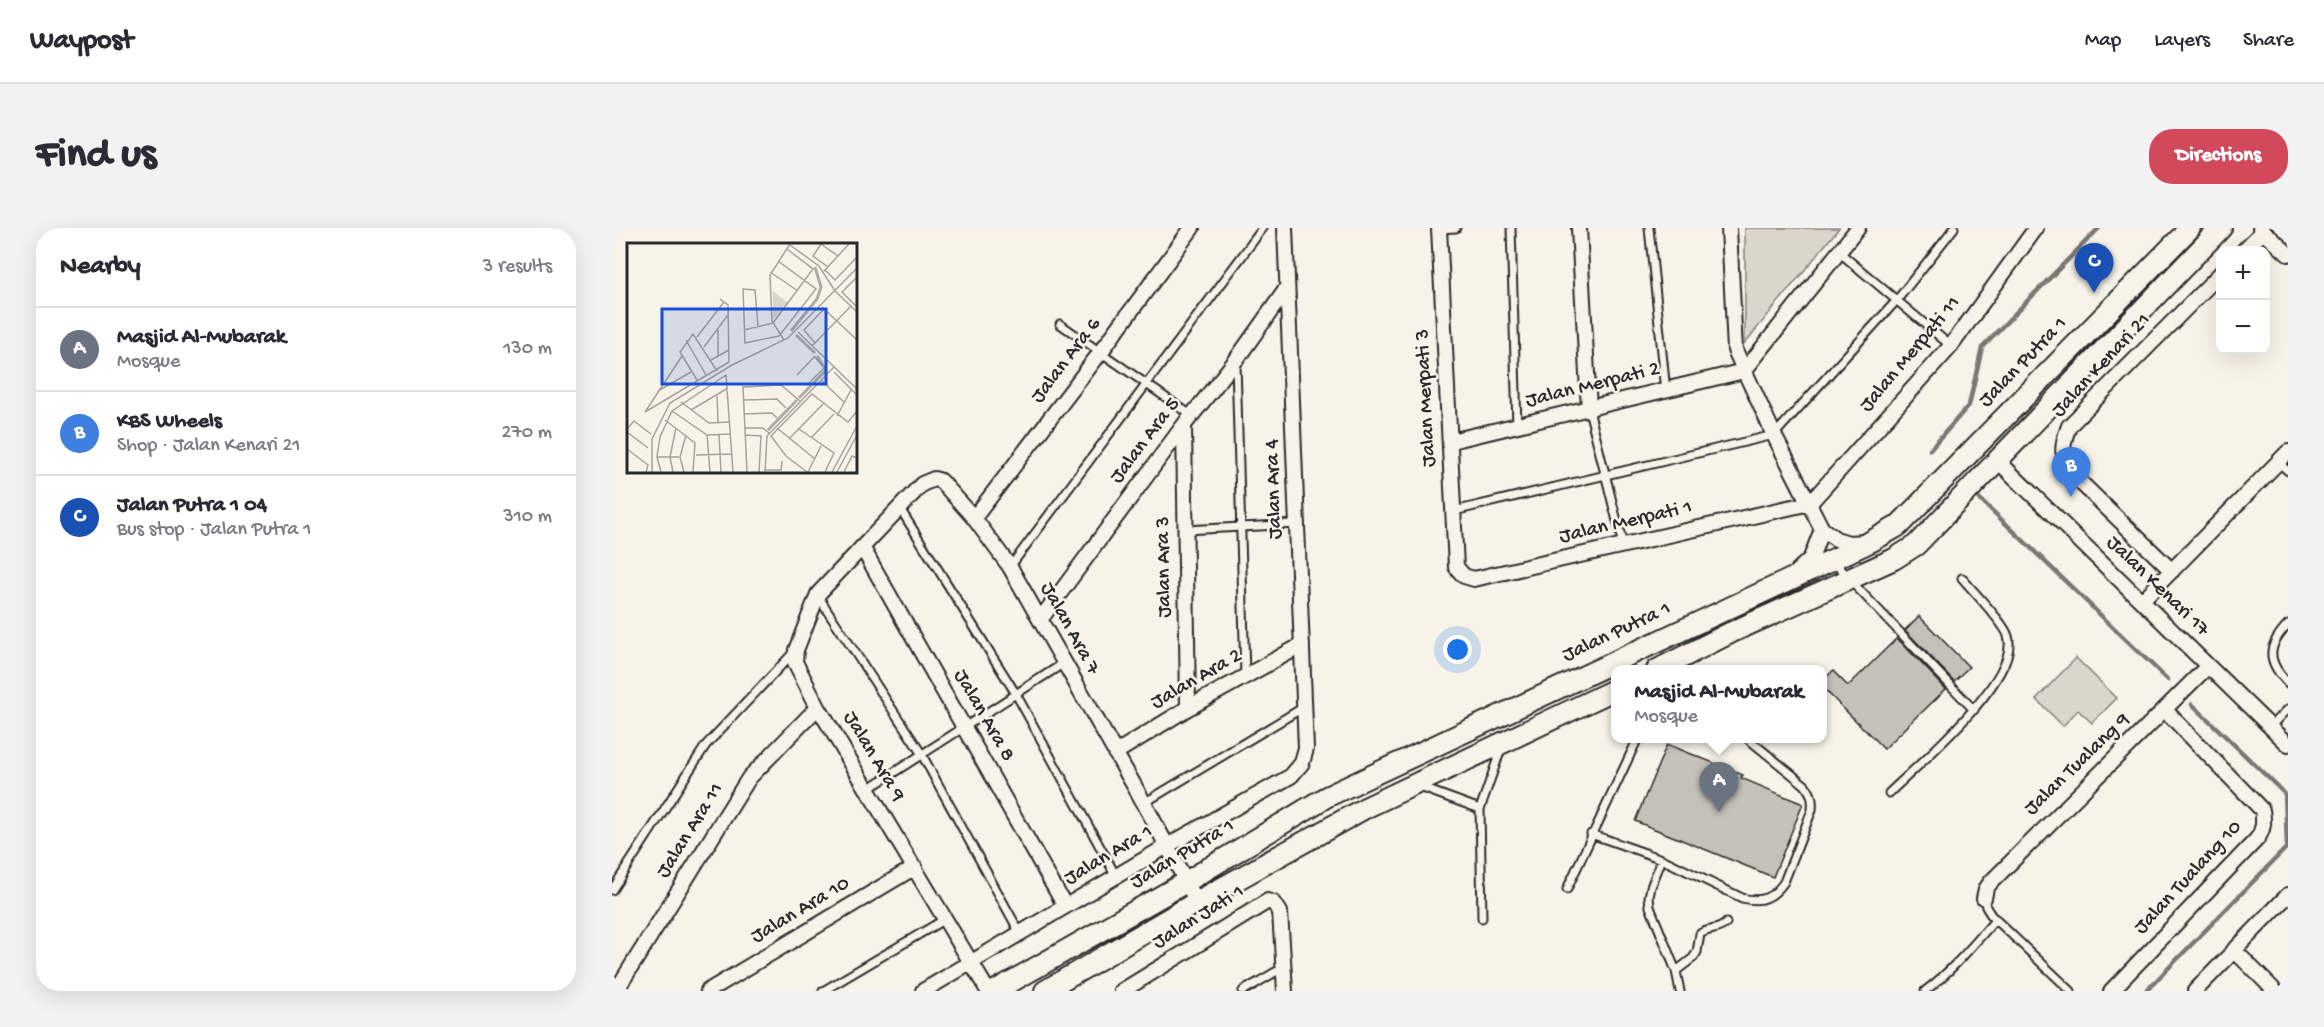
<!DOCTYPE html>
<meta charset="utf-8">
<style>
body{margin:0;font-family:"Gochi Hand",sans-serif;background:#f2f2f3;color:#2b2b33}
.controls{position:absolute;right:18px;top:18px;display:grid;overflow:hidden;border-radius:12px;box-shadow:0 6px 24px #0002}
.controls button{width:54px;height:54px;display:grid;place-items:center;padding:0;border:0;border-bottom:2px solid #e1e1e2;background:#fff;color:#2b2b33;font:30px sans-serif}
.you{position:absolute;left:846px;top:422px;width:21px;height:21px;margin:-15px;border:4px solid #fff;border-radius:50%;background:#1a73e8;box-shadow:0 0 0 9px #1a73e833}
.badge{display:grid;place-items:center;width:39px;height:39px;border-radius:50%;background:#d1495b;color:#fff;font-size:20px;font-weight:700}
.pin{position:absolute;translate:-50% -50px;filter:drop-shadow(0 2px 3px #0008)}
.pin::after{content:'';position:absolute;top:32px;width:21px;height:18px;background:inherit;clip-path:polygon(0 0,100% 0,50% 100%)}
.popup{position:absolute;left:999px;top:437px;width:216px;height:78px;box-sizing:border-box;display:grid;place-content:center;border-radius:12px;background:#fff;filter:drop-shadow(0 2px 4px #0005);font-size:20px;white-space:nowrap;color:#7c7c81}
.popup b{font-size:22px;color:#2b2b33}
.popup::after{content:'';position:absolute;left:50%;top:100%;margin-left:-12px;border:12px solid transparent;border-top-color:#fff}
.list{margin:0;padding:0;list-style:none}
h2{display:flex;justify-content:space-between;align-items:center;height:78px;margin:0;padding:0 24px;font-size:26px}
h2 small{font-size:20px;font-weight:400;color:#7c7c81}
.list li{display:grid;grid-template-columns:39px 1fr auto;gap:18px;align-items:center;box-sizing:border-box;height:84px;padding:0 24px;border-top:2px solid #e1e1e2}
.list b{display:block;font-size:22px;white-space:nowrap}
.list p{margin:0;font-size:20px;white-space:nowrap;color:#7c7c81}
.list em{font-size:20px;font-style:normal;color:#7c7c81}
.map{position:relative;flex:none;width:1676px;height:763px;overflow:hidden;border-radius:24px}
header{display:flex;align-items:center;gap:36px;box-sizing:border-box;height:84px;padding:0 30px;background:#fff;border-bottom:2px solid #e1e1e2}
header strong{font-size:28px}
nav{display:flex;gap:33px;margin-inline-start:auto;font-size:21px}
.intro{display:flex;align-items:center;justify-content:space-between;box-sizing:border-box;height:144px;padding:0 36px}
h1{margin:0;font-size:42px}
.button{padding:15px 27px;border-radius:24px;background:#d1495b;color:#fff;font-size:21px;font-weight:700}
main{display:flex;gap:36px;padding:0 36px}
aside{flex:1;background:#fff;border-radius:24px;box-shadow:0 6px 24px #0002}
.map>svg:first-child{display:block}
</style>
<header>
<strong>Waypost</strong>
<nav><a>Map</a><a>Layers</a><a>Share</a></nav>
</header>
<div class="intro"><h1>Find us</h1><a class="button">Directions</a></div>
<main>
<aside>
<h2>Nearby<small>3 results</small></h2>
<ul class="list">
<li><span class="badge" style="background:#6b7280">A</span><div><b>Masjid Al-Mubarak</b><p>Mosque</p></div><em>130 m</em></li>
<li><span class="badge" style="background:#3f7fe0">B</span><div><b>KBS Wheels</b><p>Shop · Jalan Kenari 21</p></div><em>270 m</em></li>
<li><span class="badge" style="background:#1a4fb4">C</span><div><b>Jalan Putra 1 04</b><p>Bus stop · Jalan Putra 1</p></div><em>310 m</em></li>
</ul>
</aside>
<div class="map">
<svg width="1676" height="763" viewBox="0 0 1676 763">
<rect width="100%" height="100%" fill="#f7f3e8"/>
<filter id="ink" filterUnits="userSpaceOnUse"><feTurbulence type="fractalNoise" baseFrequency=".0167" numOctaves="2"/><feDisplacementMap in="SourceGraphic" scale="12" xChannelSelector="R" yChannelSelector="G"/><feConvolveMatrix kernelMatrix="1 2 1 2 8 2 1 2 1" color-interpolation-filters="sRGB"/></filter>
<g filter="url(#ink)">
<path fill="#dad6cc" stroke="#82807c" stroke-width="1.5" d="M 1133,0 L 1227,0 L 1133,115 Z
M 1464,430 L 1505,470 L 1480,495 L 1466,482 L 1451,498 L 1424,471 Z"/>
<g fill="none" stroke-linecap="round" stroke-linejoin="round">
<path stroke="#7a7874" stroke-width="4.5" d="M 1318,222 L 1357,177 L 1370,119 L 1487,0
M 1367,270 L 1556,452
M 1534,763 L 1675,619 L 1673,566 L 1580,476"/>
</g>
<path fill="#c4c1b9" stroke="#2b2b2b" stroke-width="1.5" d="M 1307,388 L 1357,439 L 1342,453 L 1293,402 Z
M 1285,410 L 1334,461 L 1272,521 L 1210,459 L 1210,453 L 1221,443 L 1236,458 Z
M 1055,516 L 1131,547 L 1129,550 L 1191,576 L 1161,649 L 1023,593 Z"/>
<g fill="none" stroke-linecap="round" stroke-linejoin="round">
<defs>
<path id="service" d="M 899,0 L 905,198
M 1037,0 L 1054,163
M 827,1 L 844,0
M 1227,24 L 1339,118
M 448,96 L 579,187
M 624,135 L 633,447
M 977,182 L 1011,317
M 1666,234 L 1676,243
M 287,279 L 404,466 L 504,648
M 842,283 L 1162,207 L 1285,72 L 1342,0
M 573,302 L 685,296
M 1223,333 L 1237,351 L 1362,482
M 398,339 L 651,0
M 206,368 L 309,525 L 408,705
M 1676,396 C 1655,418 1654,433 1676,455
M 1659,499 L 1676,481
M 808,559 L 868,581 L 870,690
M 256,561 L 452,435
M 1277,565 C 1307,536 1409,450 1396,408 C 1393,396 1360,362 1350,350
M 532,575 L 692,479
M 868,581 L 889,521
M 979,606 L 1050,631 L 1130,670 C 1149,675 1161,670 1172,654 L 1200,582 C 1201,572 1200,566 1193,557 L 1135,510
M 1050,631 L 1039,659 L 1037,669 L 1038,679 L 1064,743 L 1068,763
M 955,661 L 1026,510
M 0,662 L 94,517 L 182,424
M 1372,670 L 1374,679 L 1379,687 L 1459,763
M 1064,743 L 1081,730 L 1085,724 L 1088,706 C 1096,700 1107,703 1114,695
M 211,763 L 333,691
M 631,763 L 672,739
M 1313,763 C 1340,743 1362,716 1384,691"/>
<path id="minor" d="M 827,0 L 844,339 L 852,348 L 862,351 L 1198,275
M 967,0 L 977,182
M 1117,0 L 1123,122 L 1162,207 L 1210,301 L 1224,311 L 1237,315 L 1252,314
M 1648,0 L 1676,26
M 1632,22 L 1651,3
M 1132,143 L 1246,0
M 572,197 L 576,480
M 839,213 L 1132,143
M 1385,232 L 1676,516
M 1198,275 L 1339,118 L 1424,0
M 362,290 L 488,125 L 580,0
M 250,319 L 453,678
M 1560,343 L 1463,249 C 1449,227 1448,221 1457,198 L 1608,46
M 1184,344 L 1199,330 L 1210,301
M 1530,373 L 1676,224
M 428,392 L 572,197 L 624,132 L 675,60
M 503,525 L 576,480 L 690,417
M 1372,670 L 1374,661 L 1379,654 L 1596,438
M 1622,722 L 1663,763
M 4,763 L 137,550 L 206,479
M 96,763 L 303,639
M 311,763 L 555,618 L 679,548 L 690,535 L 694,521 L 673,0
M 376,763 L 206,479 L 183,434 L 184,422 L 206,366 L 310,256 L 322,251 L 329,253 L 362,290 L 398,339 L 532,575 L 585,674
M 510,763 L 656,673 L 662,675 L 668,684 L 673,763
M 1499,763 L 1645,611 C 1652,601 1652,594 1650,582 L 1553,482
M 1583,763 L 1676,667"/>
<path id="secondary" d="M 1045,442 L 1120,404 L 1282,331 L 1304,317 L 1609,0
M 383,763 L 574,654 L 714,569 L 1258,314 L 1286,298 L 1578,0
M 433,763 L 585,674 L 753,580 L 1004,461"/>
</defs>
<use href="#service" stroke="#2b2b2b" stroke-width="11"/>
<use href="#minor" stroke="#2b2b2b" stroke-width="18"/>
<use href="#secondary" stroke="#2b2b2b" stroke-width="24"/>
<use href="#service" stroke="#f7f3e8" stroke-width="7"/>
<use href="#minor" stroke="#f7f3e8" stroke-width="14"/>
<use href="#secondary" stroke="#f7f3e8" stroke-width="20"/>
</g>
</g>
<g text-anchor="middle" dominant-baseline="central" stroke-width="5" stroke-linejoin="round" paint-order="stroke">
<g font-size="21" fill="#2b2b2b" stroke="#f7f3e8">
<text transform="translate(1299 127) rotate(-50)">Jalan Merpati 11</text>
<text transform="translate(455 133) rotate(-53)">Jalan Ara 6</text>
<text transform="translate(1412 135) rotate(-46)">Jalan Putra 1</text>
<text transform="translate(1490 138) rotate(-47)">Jalan Kenari 21</text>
<text transform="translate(981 158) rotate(-14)">Jalan Merpati 2</text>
<text transform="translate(815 170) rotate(-93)">Jalan Merpati 3</text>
<text transform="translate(534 213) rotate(-53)">Jalan Ara 5</text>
<text transform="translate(663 261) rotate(-92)">Jalan Ara 4</text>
<text transform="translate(1014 295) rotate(-13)">Jalan Merpati 1</text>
<text transform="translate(553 339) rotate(-91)">Jalan Ara 3</text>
<text transform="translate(1545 359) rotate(44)">Jalan Kenari 17</text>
<text transform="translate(457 401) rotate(61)">Jalan Ara 7</text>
<text transform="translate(1005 405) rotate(-25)">Jalan Putra 1</text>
<text transform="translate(585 452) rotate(-30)">Jalan Ara 2</text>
<text transform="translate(371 488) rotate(60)">Jalan Ara 8</text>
<text transform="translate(261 529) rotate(59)">Jalan Ara 9</text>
<text transform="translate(1466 537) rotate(-44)">Jalan Tualang 9</text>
<text transform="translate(79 603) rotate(-58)">Jalan Ara 11</text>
<text transform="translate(571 627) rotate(-31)">Jalan Putra 1</text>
<text transform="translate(497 628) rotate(-31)">Jalan Ara 1</text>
<text transform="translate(1577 650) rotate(-47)">Jalan Tualang 10</text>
<text transform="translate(189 683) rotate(-31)">Jalan Ara 10</text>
<text transform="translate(587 690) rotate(-32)">Jalan Jati 1</text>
</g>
</g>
<g transform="translate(15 15)">
<rect width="230" height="230" fill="#f7f3e8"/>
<path d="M 146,48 L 161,60 L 146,77 Z" fill="#dad6cc"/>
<path fill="none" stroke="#afaca4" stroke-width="3" d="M 164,88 L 190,56 L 194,44 L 188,24M 169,92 L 188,110M 172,155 L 199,127 L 190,113M 141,187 L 170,157"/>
<path fill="none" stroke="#a5a39c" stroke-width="1.5" d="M 194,1 L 186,13 L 201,24M 194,1 L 211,13M 163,2 L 192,23 L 208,48 L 230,69M 151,18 L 189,46 L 152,93M 198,27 L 208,37 L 230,14M 197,28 L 222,1M 143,29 L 171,48M 230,34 L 215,49 L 230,64M 195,64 L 230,97M 146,80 L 186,26 L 160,6M 131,84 L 128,47 L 116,46 L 118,100 L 152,93M 91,87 L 91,113M 117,87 L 146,80M 171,89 L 230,146M 70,94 L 97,59M 59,97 L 79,132M 157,97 L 145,78 L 143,32 L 163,1M 188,100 L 177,87 L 197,66M 185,103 L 224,63M 77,104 L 101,72M 84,117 L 102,107M 207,129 L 230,152M 170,132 L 187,114M 70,137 L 53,109 L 66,91 L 90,128M 194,137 L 218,160M 180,142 L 197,125 L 187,113M 31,148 L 64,129M 90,151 L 91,179M 116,157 L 150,156 L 159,165M 54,159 L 82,180 L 102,179M 64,167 L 101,145M 45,168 L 80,192 L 103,191M 18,169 L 102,119 L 101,62 L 93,56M 18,169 L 55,113M 117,171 L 145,170 L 150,175M 210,173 L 224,147M 38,177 L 68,200 L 66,229M 118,185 L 136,185 L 142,190M 150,185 L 188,216M 0,186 L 7,178 L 24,191M 172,186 L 207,210 L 198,229M 0,189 L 21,205M 92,191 L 94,229M 80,192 L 83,229M 118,192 L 134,193 L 132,229M 184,195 L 207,171M 162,196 L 196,161M 0,206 L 21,222 L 19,229M 69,212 L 104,211M 30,214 L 52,214M 138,227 L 154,227 L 155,218M 25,229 L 25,196 L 43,160 L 105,122 L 161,95 L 230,25M 34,229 L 30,214 L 33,194 L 45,168 L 99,132 L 106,229M 46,229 L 43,214 L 49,185M 57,229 L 53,214 L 59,192M 120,229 L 116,144 L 154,142 L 173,158M 138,229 L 140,193 L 207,124M 180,229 L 159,213 L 144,193 L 185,151 L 221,179 L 230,168M 181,229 L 194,203M 205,229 L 230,183M 210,229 L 230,192M 217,229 L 225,213 L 230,215"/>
<path fill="#1d4ed8" fill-opacity="0.15" stroke="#1d4ed8" stroke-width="3" d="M 35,66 L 199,66 L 199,141 L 35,141 Z"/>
<rect width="230" height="230" fill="none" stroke="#2b2b2b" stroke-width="3"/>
</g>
</svg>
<div class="controls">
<button>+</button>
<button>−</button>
</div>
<div class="you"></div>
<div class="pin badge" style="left:1107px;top:584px;background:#6b7280">A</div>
<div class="popup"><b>Masjid Al-Mubarak</b>Mosque</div>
<div class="pin badge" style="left:1459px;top:269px;background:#3f7fe0">B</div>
<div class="pin badge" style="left:1482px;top:65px;background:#1a4fb4">C</div>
</div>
</main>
